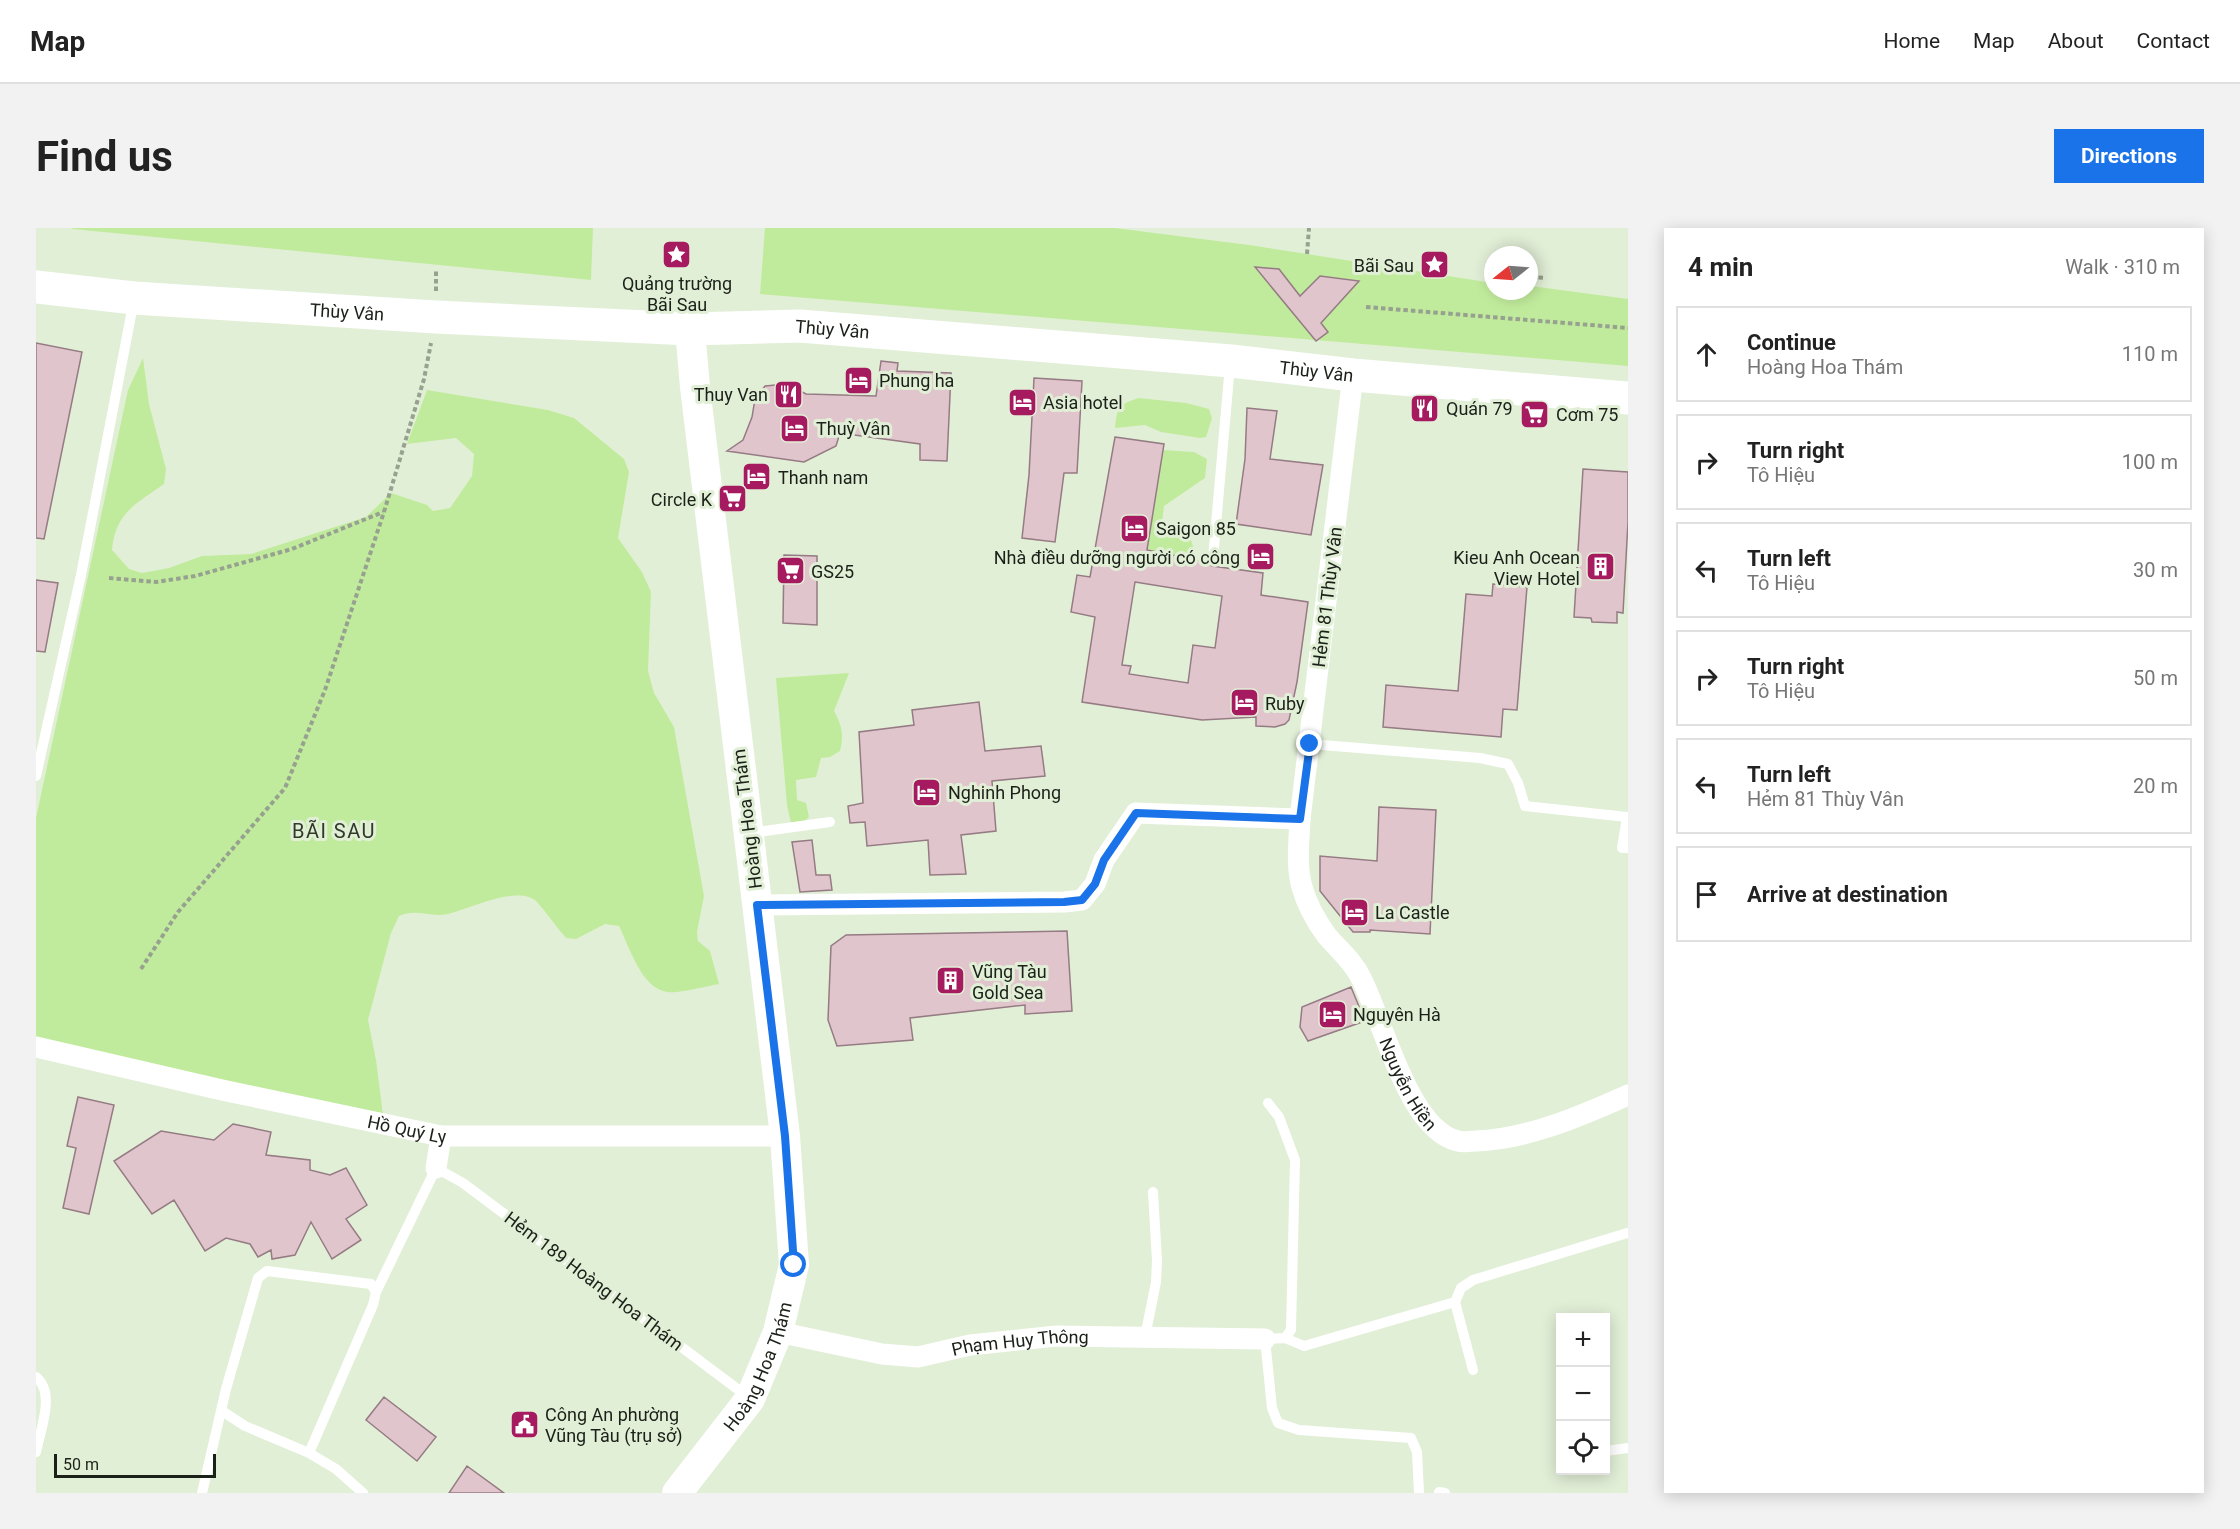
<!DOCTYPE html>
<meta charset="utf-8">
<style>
body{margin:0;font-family:Roboto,sans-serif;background:#f2f2f2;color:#222}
.controls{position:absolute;right:18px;bottom:18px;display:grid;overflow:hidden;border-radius:0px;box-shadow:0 3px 15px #0003}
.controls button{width:54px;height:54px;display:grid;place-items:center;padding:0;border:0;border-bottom:2px solid #e0e0e0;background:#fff;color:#222;font:30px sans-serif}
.compass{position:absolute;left:1448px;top:18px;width:54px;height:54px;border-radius:50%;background:#fff;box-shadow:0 3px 15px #0003;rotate:253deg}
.scale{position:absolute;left:18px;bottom:15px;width:162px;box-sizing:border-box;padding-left:6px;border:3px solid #1b2018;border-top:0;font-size:16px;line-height:21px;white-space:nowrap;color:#1b2018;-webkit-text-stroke:4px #e2efd7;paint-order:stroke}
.stop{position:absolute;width:18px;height:18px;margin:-14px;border:4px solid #1a73e8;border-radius:50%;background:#fff}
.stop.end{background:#1a73e8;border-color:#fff;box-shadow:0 2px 6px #0008}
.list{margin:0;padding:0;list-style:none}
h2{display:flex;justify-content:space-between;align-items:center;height:78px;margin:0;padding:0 24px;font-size:26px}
h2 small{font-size:20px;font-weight:400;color:#767676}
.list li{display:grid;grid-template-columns:39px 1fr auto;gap:18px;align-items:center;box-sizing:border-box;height:96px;margin:0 12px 12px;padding:0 12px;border:2px solid #e0e0e0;border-radius:0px}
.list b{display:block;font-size:22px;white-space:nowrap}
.list p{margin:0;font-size:20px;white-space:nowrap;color:#767676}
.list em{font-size:20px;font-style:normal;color:#767676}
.icon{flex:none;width:33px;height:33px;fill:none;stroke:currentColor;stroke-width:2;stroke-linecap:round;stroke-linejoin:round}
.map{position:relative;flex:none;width:1592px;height:1265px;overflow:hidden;border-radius:0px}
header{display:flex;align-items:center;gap:36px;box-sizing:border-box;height:84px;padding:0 30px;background:#fff;border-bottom:2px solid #e0e0e0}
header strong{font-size:28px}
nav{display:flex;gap:33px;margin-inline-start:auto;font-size:21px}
.intro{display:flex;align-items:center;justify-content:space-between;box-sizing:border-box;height:144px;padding:0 36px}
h1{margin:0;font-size:42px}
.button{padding:15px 27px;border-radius:0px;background:#1a73e8;color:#fff;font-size:21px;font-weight:700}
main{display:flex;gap:36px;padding:0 36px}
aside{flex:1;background:#fff;border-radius:0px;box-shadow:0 3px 15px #0003}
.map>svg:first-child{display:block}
</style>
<header>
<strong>Map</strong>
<nav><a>Home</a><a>Map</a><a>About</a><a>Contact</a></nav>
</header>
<div class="intro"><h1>Find us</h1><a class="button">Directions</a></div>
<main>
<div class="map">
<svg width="1592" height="1265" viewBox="0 0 1592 1265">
<rect width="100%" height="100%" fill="#e2efd7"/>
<path fill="#c1eb9c" d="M 36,0 L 557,0 L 555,52 L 37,1 Z
M 729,0 L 1079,0 L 1213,17 L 1457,55 L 1457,63 L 1493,63 L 1493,58 L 1495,58 L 1592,71 L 1592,138 L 724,66 Z
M 107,130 L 113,176 L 130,241 L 128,256 C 101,275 79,285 76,322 L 93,341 L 106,345 L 133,340 L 166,328 L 215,326 L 330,289 L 355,265 L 391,277 L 397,283 L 414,280 L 436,248 L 438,226 L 420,210 L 371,216 L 391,162 L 512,182 L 538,190 L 588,231 L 593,244 L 582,310 L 606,344 L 615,364 L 612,443 L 618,465 L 638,499 L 668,668 L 661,704 L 662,713 L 674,723 L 683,756 C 671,758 641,766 631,764 C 605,760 593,718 583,698 L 569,696 L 540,711 L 530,710 C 520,699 511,685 501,674 C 482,656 434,681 412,686 C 393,690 381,680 363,688 L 355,705 L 332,792 L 340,832 L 347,887 L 0,811 L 0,590 L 92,162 Z
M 1103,170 L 1150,175 L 1173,181 L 1176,190 L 1170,209 L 1164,210 L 1125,204 L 1109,197 L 1079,200 C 1081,179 1083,176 1103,170 Z
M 1127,222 L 1158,224 L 1171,231 L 1169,250 L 1128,278 L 1125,304 L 1155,312 L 1162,333 L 1095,319 Z
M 813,445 L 798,483 C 806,497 808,507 804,523 L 794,529 L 785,530 L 780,549 L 760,552 L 761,572 L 770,575 L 773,589 L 764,597 L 755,595 L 751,577 L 740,450 Z"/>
<path fill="#e1c5cd" stroke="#957b83" stroke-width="1.5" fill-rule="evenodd" d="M 1219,39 L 1243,41 L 1264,68 L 1284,48 L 1323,53 L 1285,95 L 1292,104 L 1280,113 Z
M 0,115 L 46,124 L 8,311 L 0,310 Z
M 845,133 L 862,135 L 861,143 L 915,145 L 911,233 L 884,232 L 884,216 L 804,205 L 800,218 L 768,234 L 691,223 L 707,212 L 716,189 L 719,171 L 729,158 L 751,156 L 770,166 L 840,168 Z
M 998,150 L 1046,153 L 1041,245 L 1028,245 L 1019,314 L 986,310 L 993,247 Z
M 1211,180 L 1241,183 L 1234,231 L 1287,237 L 1275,307 L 1200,296 L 1209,231 Z
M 1079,209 L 1128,216 L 1111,322 L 1170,334 L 1176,338 L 1227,345 L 1225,367 L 1272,374 L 1261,454 L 1253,492 L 1249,496 L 1239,499 L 1220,498 L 1220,489 L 1166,492 L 1046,474 L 1059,389 L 1035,384 L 1041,347 L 1054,349 ZM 1099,354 L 1186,368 L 1179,420 L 1157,417 L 1152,455 L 1093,446 L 1095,438 L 1086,437 Z
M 1547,241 L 1592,244 L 1592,294 L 1587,385 L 1581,384 L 1581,395 L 1556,394 L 1555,390 L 1538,389 Z
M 748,327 L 781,328 L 781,397 L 747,395 Z
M 0,352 L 22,355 L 9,424 L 0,423 Z
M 1457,356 L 1491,359 L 1481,482 L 1467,481 L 1465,509 L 1347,499 L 1350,457 L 1422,463 L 1430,366 L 1456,368 Z
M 943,474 L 949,523 L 1005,518 L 1009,548 L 956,553 L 960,603 L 925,607 L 930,646 L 894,647 L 892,612 L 831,618 L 829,594 L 814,595 L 812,578 L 827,575 L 823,504 L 878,497 L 876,482 Z
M 1343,579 L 1400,582 L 1394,706 L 1334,702 L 1334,704 L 1317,704 L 1284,663 L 1284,628 L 1341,633 Z
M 776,612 L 780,647 L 794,647 L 796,662 L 764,664 L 756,614 Z
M 1031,703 L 1036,783 L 989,786 L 989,777 L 874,790 L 877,812 L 801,818 L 792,792 L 795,718 L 810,707 Z
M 1315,759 L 1329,793 L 1272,813 L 1264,799 L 1266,779 Z
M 42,869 L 78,877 L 53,986 L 27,980 L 40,920 L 31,918 Z
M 197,896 L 235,904 L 230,927 L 274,932 L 274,942 L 294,947 L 310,940 L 331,977 L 310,991 L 325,1012 L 296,1031 L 275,994 L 259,1027 L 236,1031 L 235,1022 L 222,1029 L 214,1016 L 190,1010 L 169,1023 L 138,972 L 116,986 L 78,933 L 125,903 L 178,912 Z
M 348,1169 L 400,1209 L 381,1233 L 330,1192 Z
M 431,1238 L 468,1265 L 413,1265 Z"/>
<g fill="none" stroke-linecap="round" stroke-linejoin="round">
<path stroke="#97a18f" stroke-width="4" stroke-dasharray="4.5 3" stroke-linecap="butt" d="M 1271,26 L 1273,0
M 1452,40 L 1457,41
M 1495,49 L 1510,50
M 400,63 L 400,43
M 1330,79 L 1592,100
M 73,350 L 120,354 L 159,348 L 256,321 L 347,284
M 105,741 L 142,684 L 249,560 L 289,462 L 348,284 L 388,151 L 395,115"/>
<path stroke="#fff" stroke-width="10" d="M 1177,331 L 1194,137
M 1274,516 L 1444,530 L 1472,536 L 1482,555 L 1489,578 L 1591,589 L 1586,620 L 1592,620
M 0,548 L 45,347 L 98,72
M 714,605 L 794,594
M 1232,875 L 1243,889 L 1259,932 L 1255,1102 L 1249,1110 L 1229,1111 L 1236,1180 L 1242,1195 L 1263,1202 L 1375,1210 L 1381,1224 L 1383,1265
M 340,1064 L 400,940 L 427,955 L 712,1169
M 1109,1109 L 1120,1054 L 1121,1033 L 1117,964
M 1249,1110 L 1268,1118 L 1419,1074
M 1437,1142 L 1419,1074 L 1425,1060 L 1437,1052 L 1591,1005
M 0,1149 C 20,1165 4,1203 0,1224
M 186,1183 L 209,1198 L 273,1225 L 300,1241 L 327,1265
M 1570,1223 L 1592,1220
M 1403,1264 L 1409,1265
M 166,1265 L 190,1161 L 222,1050 L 231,1043 L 335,1056 L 340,1064 L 337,1077 L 273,1225"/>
<g stroke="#fff" stroke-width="21">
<path id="s1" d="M 1317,147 L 1264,591 C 1263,614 1260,638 1266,659 C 1271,677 1280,693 1291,708 C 1303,722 1317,733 1325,750 C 1347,792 1372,902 1422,913 C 1428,915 1435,913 1440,913 C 1492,911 1545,888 1592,867"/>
<path d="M 721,677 L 1028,674 L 1046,672 L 1059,656 L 1068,632 L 1100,585 L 1264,591"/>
<path id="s2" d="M 0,819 L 186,862 L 405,908 L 749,908"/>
<path d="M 400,940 L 405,908"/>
<path id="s3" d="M 742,1104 L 846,1126 L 882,1129 L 934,1117 L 1020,1108 L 1229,1111"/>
</g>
<path stroke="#fff" stroke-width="30" id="s4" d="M 641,1265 L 714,1171 L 742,1104 L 758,1037 L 749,908 L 659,159 L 654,101"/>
<path stroke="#fff" stroke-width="33" id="s5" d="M 0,59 L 98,70 L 400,89 L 654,101 L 764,98 L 1195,133 L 1317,147 L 1592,170"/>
</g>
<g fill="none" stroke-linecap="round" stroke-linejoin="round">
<path stroke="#1a73e8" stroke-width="8" d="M 758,1037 L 749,908 L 721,677 L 1028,674 L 1046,672 L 1059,656 L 1068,632 L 1100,585 L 1264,591 L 1274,516"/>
</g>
<defs>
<symbol id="sight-square" viewBox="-11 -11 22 22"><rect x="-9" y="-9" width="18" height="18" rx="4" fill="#a61a5f" stroke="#e2efd7"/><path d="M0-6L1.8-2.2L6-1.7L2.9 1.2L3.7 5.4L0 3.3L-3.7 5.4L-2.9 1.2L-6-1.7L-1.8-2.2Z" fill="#fff"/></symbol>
<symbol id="hotel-square" viewBox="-11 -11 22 22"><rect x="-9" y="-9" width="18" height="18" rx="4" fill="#a61a5f" stroke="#e2efd7"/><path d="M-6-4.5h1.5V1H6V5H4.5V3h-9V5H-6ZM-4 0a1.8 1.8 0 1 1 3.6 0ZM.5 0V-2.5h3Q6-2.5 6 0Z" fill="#fff"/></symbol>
<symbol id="restaurant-square" viewBox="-11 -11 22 22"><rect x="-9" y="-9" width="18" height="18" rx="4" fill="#a61a5f" stroke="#e2efd7"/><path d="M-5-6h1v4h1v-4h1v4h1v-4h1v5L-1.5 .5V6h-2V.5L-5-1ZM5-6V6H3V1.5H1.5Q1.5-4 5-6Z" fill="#fff"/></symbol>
<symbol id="supermarket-square" viewBox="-11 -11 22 22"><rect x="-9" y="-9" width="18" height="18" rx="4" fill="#a61a5f" stroke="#e2efd7"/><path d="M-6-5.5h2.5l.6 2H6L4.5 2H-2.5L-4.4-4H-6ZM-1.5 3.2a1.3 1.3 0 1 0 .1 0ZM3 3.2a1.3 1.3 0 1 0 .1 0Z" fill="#fff"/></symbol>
<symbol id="building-square" viewBox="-11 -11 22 22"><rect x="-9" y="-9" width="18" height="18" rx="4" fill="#a61a5f" stroke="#e2efd7"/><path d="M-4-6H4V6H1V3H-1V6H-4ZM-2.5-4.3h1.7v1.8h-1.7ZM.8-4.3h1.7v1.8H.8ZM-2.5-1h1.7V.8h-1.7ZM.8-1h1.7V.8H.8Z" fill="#fff"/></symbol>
<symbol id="civic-square" viewBox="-11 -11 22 22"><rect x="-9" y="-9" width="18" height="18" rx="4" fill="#a61a5f" stroke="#e2efd7"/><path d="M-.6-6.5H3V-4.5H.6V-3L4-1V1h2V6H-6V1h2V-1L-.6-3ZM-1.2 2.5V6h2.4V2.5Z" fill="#fff"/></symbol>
</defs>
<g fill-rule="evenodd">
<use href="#sight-square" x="624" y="10" width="33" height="33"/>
<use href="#sight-square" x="1382" y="20" width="33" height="33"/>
<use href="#hotel-square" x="806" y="136" width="33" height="33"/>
<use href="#restaurant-square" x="736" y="150" width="33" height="33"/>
<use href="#hotel-square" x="970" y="158" width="33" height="33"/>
<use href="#restaurant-square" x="1372" y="164" width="33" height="33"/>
<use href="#supermarket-square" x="1482" y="170" width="33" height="33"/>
<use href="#hotel-square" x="742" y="184" width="33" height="33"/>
<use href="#hotel-square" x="704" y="232" width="33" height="33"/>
<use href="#supermarket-square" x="680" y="254" width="33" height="33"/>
<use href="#hotel-square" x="1082" y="284" width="33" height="33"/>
<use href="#hotel-square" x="1208" y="312" width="33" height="33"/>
<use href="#building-square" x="1548" y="322" width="33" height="33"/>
<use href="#supermarket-square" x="738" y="326" width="33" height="33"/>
<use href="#hotel-square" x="1192" y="458" width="33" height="33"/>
<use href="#hotel-square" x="874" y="548" width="33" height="33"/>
<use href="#hotel-square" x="1302" y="668" width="33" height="33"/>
<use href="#building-square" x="898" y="736" width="33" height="33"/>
<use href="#hotel-square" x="1280" y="770" width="33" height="33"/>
<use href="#civic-square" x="472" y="1180" width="33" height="33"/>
</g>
<g text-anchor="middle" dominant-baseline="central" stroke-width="6" stroke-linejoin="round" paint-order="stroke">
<g font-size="18" fill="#1b2018" stroke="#e2efd7" text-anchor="start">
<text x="1378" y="37" text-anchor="end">Bãi Sau</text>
<text x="641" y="55" text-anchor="middle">Quảng trường<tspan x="641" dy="21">Bãi Sau</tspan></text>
<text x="843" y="152">Phung ha</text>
<text x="732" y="166" text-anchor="end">Thuy Van</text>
<text x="1007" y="174">Asia hotel</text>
<text x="1410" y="180">Quán 79</text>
<text x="1520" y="186">Cơm 75</text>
<text x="780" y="200">Thuỳ Vân</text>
<text x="742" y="249">Thanh nam</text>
<text x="676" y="271" text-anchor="end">Circle K</text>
<text x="1120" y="300">Saigon 85</text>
<text x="1204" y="329" text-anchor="end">Nhà điều dưỡng người có công</text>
<text x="1544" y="329" text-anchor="end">Kieu Anh Ocean<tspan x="1544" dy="21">View Hotel</tspan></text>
<text x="775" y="343">GS25</text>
<text x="1229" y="475">Ruby</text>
<text x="912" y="564">Nghinh Phong</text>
<text x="1339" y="684">La Castle</text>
<text x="936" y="743">Vũng Tàu<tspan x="936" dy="21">Gold Sea</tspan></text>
<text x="1317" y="786">Nguyên Hà</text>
<text x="509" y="1186">Công An phường<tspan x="509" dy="21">Vũng Tàu (trụ sở)</tspan></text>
</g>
<g font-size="18" fill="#1b2018" stroke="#e2efd7">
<text stroke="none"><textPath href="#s5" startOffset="312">Thùy Vân</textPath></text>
<text stroke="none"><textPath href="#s5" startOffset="798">Thùy Vân</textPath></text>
<text stroke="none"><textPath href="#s5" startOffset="1284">Thùy Vân</textPath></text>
<text transform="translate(1291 369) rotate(-83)">Hẻm 81 Thùy Vân</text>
<text transform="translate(711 591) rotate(-97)">Hoàng Hoa Thám</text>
<text stroke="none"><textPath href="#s1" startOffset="741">Nguyễn Hiền</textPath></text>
<text stroke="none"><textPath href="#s2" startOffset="380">Hồ Quý Ly</textPath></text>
<text transform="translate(558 1053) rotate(37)">Hẻm 189 Hoàng Hoa Thám</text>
<text stroke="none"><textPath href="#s3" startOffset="246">Phạm Huy Thông</textPath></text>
<text stroke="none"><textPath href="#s4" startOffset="152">Hoàng Hoa Thám</textPath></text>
</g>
<g font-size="20" letter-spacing="1.5" fill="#303a28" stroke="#e2efd7">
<text x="298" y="603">BÃI SAU</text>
</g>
</g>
</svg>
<div class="controls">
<button>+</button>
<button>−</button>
<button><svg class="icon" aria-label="locate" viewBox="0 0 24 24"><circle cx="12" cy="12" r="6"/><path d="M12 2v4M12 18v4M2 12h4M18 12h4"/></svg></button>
</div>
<svg class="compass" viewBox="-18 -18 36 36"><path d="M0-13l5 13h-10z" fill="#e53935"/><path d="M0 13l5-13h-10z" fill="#767676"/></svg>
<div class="scale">50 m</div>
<div class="stop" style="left:758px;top:1037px"></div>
<div class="stop end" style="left:1274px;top:516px"></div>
</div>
<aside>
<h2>4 min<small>Walk · 310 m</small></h2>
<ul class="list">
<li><svg class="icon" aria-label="ahead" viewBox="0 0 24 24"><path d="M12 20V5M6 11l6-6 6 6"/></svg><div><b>Continue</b><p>Hoàng Hoa Thám</p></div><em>110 m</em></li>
<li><svg class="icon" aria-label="right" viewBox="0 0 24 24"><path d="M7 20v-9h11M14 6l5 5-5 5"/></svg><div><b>Turn right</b><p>Tô Hiệu</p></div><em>100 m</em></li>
<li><svg class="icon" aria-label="left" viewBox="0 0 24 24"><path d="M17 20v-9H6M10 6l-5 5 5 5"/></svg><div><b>Turn left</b><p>Tô Hiệu</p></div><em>30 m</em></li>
<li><svg class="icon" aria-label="right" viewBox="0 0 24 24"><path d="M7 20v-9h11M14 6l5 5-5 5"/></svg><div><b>Turn right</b><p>Tô Hiệu</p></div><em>50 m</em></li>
<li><svg class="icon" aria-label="left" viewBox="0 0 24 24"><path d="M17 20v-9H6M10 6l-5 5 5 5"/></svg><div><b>Turn left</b><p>Hẻm 81 Thùy Vân</p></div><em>20 m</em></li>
<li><svg class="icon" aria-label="arrive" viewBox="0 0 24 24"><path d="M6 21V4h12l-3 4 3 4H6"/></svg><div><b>Arrive at destination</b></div></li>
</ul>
</aside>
</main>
